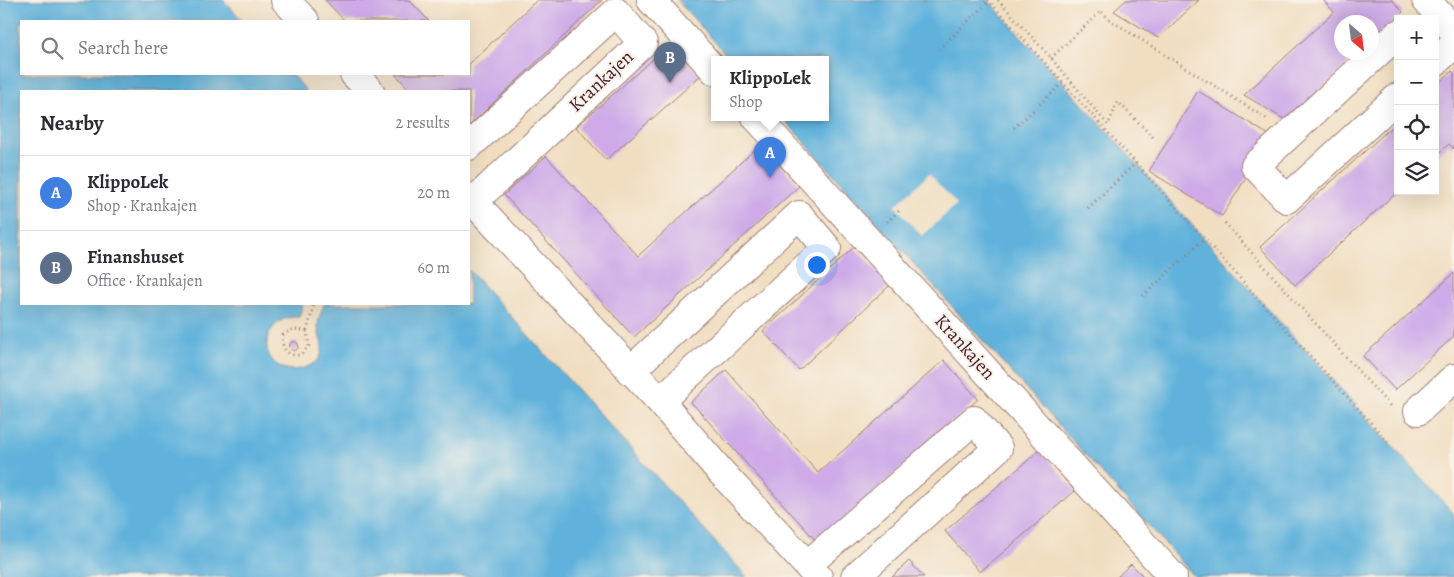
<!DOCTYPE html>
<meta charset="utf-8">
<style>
body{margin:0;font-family:Alegreya,serif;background:#f2f2f3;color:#2b2b33}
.controls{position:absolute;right:15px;top:15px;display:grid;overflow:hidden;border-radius:0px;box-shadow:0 5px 20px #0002}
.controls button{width:45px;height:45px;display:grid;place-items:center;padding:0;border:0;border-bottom:1px solid #e1e1e2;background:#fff;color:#2b2b33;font:25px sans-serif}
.compass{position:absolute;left:1334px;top:15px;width:45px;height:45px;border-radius:50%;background:#fff;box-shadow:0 5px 20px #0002;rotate:152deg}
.you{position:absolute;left:816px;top:264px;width:18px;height:18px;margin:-12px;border:4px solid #fff;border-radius:50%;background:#1a73e8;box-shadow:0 0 0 8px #1a73e833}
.badge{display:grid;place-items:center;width:32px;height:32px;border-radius:50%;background:#0b8043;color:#fff;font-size:16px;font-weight:700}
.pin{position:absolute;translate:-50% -41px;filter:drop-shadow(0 1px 2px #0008)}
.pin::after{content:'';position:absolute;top:26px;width:18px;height:15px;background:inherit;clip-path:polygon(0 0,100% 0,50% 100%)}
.popup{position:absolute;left:711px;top:56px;width:118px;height:65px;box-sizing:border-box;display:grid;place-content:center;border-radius:0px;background:#fff;filter:drop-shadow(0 1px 4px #0005);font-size:16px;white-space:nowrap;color:#7c7c81}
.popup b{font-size:19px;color:#2b2b33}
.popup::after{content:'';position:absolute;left:50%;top:100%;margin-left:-10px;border:10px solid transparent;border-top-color:#fff}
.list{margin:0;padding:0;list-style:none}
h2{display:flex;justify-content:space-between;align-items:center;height:65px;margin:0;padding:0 20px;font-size:21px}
h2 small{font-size:16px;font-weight:400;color:#7c7c81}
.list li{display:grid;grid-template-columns:32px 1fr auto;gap:15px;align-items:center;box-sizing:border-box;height:75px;padding:0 20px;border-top:1px solid #e1e1e2}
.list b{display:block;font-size:19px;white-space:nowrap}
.list p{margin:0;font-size:16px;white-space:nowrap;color:#7c7c81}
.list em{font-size:16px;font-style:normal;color:#7c7c81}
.icon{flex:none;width:28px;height:28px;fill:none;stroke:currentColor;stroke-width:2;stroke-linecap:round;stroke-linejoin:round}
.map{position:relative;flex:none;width:1454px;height:577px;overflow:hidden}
.search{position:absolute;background:#fff;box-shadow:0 5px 20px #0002;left:20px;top:20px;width:450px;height:55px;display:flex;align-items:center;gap:12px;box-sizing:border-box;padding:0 18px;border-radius:0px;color:#7c7c81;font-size:19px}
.panel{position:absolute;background:#fff;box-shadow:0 5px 20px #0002;left:20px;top:90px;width:450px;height:215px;border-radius:0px}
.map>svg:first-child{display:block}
</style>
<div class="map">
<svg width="1454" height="577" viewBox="0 0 1454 577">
<rect width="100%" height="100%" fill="#f7f3e8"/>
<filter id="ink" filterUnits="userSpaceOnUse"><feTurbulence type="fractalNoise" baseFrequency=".02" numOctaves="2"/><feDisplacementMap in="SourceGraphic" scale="10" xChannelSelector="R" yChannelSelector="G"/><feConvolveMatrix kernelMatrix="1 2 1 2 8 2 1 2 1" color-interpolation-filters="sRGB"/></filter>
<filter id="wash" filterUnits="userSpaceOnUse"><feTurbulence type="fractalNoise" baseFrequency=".0096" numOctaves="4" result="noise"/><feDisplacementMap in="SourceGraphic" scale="20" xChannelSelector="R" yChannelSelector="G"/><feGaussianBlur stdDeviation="1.12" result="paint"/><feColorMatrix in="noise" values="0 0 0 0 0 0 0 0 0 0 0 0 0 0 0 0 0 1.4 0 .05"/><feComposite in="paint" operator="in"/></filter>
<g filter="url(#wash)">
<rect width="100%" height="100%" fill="#f1dec1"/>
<path fill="#60b2dc" stroke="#556884" d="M 0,0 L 223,0 L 243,21 L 21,21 L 21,74 L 291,74 L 307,91 L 21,91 L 21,304 L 303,304 L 299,317 C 295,317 288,317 284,319 C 252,335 268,379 304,368 C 309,366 315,364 318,360 C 327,349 318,338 318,326 C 318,319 322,311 324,304 L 469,304 L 469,270 L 747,577 L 0,577 Z
M 677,0 L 988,0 L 1454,514 L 1454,577 L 1195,577 L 782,117 L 825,117 L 825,59 L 730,59 Z"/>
<path fill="#f1dec1" d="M 929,174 L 957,204 L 922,236 L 895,206 Z"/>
<g id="blocks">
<path fill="#ceabe8" d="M 325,0 L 409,0 L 429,21 L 345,21 Z
M 537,0 L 602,0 L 469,126 L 469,91 L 411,91 L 395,74 L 469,74 L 469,64 Z
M 1126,0 L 1199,0 L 1158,38 L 1114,11 Z
M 1323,0 L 1392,0 L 1403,12 L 1372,42 L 1372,22 L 1342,22 L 1342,52 L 1360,52 L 1287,121 L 1244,95 L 1334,12 Z
M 671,43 L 700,76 L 606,160 L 576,127 Z
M 1452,71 L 1454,73 L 1454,149 L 1449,144 L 1435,156 L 1435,86 Z
M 1198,91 L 1272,137 L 1222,216 L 1149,171 Z
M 1398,121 L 1398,191 L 1295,285 L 1260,247 Z
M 761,144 L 799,186 L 634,337 L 504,195 L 546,156 L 638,256 Z
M 854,247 L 890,285 L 799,370 L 763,331 Z
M 1454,273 L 1454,336 L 1395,390 L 1363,356 Z
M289.5 346a4.5 4.5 0 1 1 9 0a4.5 4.5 0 1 1-9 0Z
M 944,360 L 978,399 L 818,543 L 691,402 L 726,370 L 818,473 Z
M 1040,450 L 1075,491 L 980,572 L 945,531 Z
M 909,561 L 924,577 L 892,577 Z
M 1131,564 L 1144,577 L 1117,577 Z"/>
</g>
</g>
<g filter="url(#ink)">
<use href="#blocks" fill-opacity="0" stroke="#9e7e76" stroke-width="1"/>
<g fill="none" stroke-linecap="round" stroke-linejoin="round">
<defs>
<path id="minor" d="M 285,0 L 305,21
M 651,0 L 715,71
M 1426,0 L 1454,31
M 1398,34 L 1255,166 L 1287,199 L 1398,97
M 1435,62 L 1454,44
M 354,74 L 370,91
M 756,117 L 1173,577
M 469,146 L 616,12 L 643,43 L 473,202
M 469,197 L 660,401 L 720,471 L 818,577
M 630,371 L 799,215 L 827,248 L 660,401
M 1418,411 L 1454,378
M 807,565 L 974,420 L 998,448 L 855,577"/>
</defs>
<use href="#minor" stroke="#9e7e76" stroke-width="30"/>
<path stroke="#9e7e76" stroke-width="3" stroke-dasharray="1 4" stroke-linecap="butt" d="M 988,0 L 1390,444
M 998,0 L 1051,58 L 1108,125 L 1118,102 L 1155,139
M 939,49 L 989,1
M 1051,58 L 1101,11 L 1110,20 L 1267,119
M 1014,128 L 1063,83
M 1088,208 L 1136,163
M 887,222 L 899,211
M 1225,223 L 1390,406 L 1392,407
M 1143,296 L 1204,239
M 307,331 L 293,329 L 283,335 C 281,348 286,356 300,355 L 309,346 L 307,331 L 314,304"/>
<use href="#minor" stroke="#fff" stroke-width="28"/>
</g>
</g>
<g text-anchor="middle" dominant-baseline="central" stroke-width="4.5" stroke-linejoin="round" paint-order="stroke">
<g font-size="19" fill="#4a1f2b" stroke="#f7f3e8">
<text transform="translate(601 81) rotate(-43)">Krankajen</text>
<text transform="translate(965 347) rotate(48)">Krankajen</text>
</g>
</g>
</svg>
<div class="controls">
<button>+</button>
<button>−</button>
<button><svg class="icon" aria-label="locate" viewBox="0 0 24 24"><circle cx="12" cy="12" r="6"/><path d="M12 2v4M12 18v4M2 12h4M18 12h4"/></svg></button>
<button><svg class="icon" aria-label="layers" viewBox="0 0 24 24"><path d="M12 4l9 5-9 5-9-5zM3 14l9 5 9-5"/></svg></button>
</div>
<svg class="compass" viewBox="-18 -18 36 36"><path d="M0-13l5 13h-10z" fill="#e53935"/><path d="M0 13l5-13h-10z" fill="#7c7c81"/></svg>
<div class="you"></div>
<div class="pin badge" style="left:770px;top:178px;background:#3f7fe0">A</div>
<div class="popup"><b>KlippoLek</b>Shop</div>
<div class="pin badge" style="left:670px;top:83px;background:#5c6f8a">B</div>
<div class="search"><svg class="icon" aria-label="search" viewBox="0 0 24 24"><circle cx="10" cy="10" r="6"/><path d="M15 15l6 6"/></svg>Search here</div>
<section class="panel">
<h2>Nearby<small>2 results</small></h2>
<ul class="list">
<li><span class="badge" style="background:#3f7fe0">A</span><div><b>KlippoLek</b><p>Shop · Krankajen</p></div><em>20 m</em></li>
<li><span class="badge" style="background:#5c6f8a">B</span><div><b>Finanshuset</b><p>Office · Krankajen</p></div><em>60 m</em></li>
</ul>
</section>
</div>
